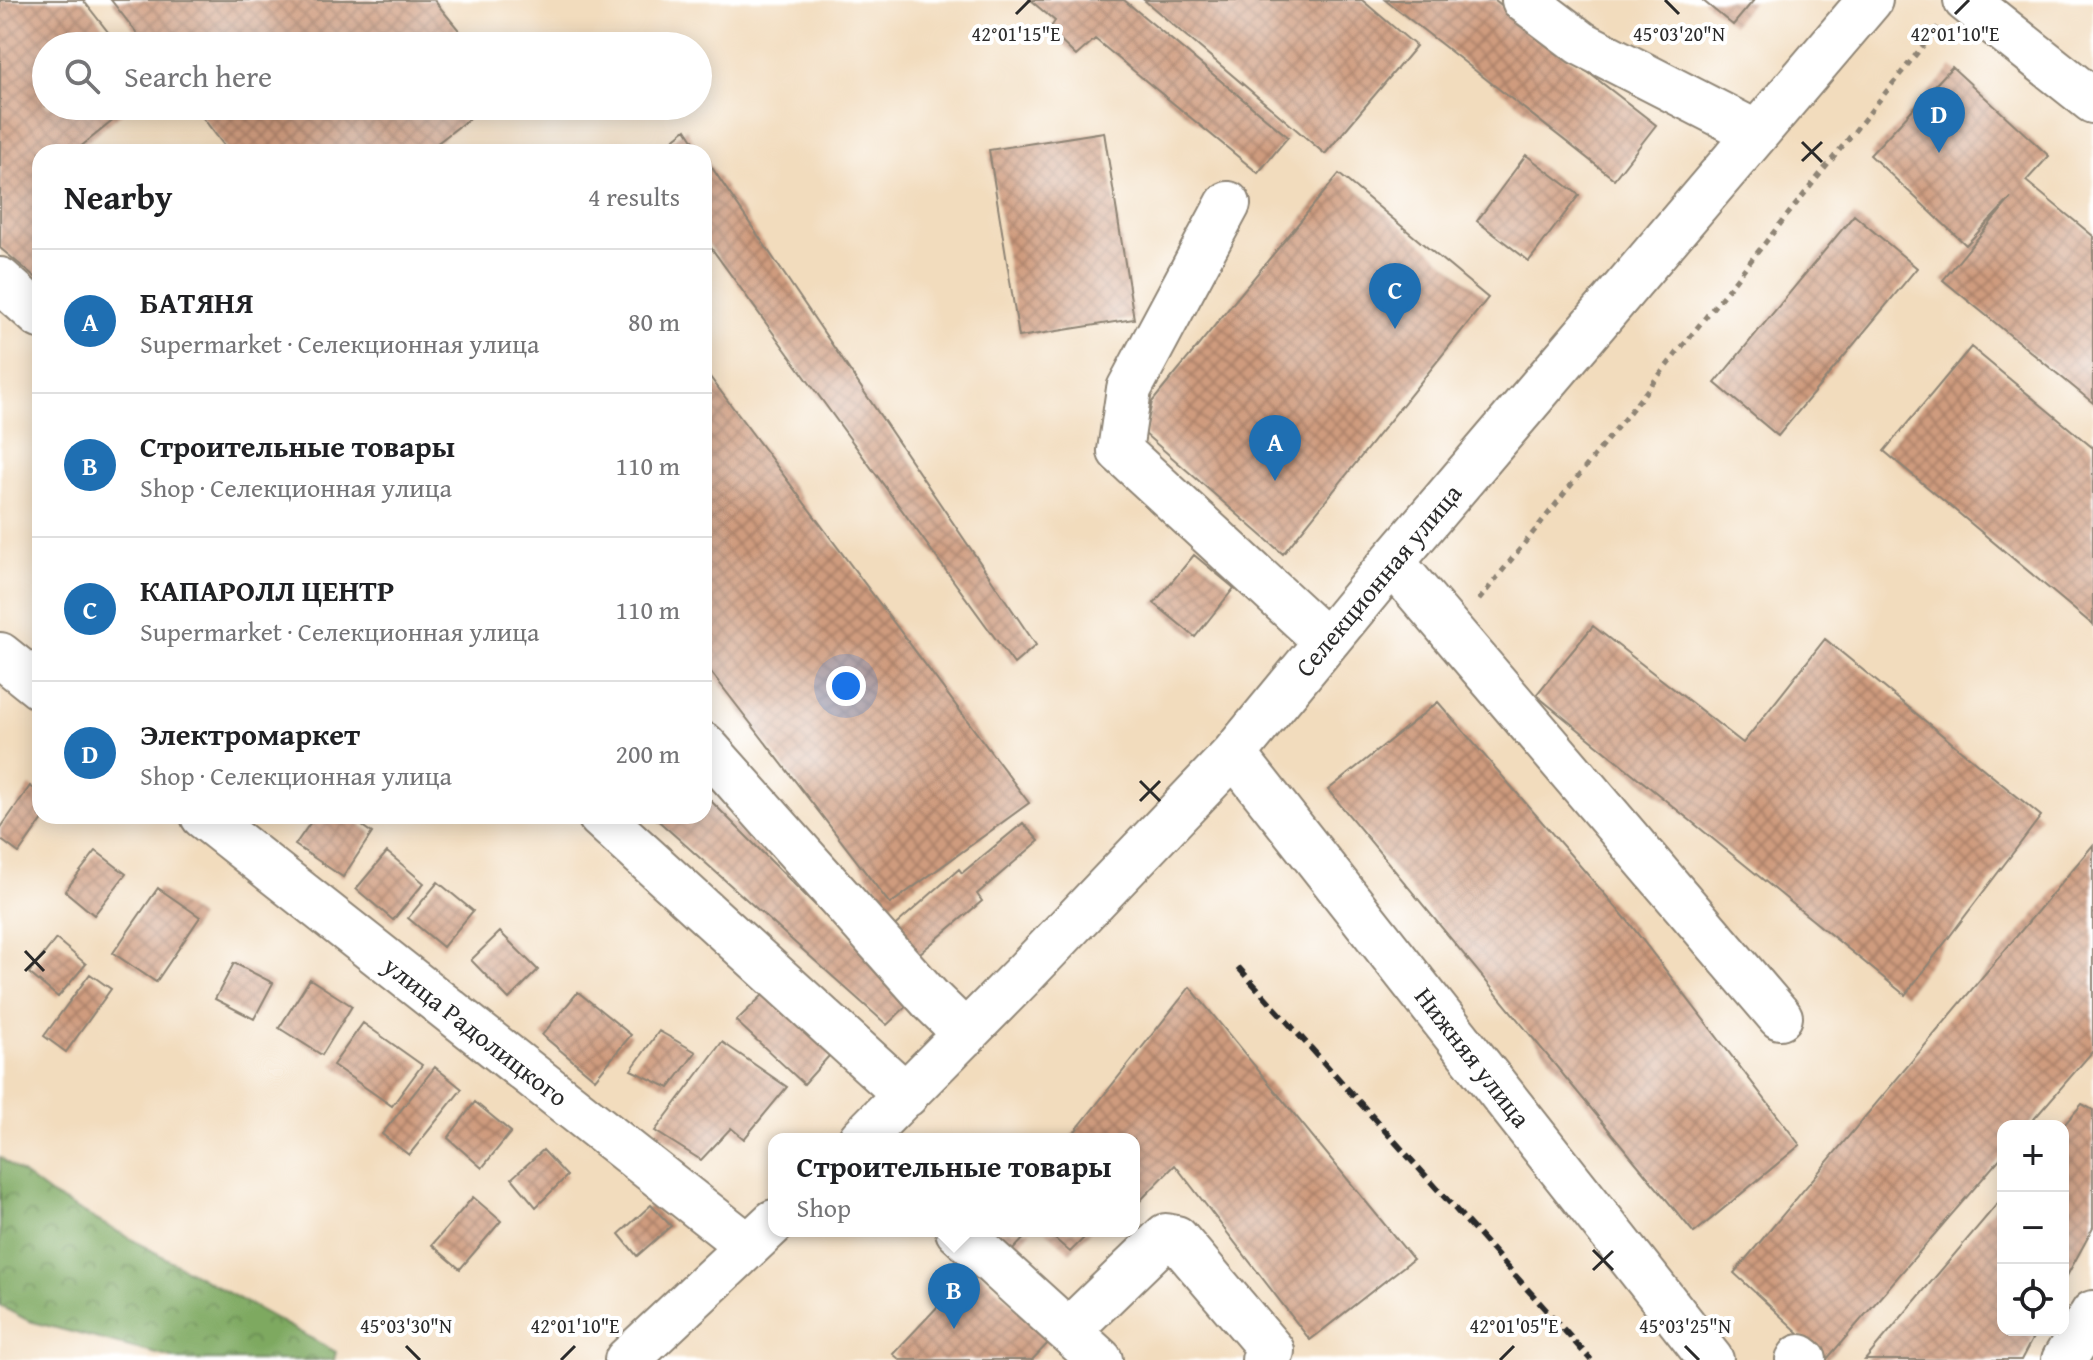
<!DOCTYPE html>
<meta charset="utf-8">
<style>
body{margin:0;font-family:"Gentium Book Plus",serif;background:#f6f6f6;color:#202124}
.controls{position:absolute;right:24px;bottom:24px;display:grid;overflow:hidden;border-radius:16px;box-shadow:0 4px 20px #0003}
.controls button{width:72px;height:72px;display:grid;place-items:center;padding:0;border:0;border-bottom:2px solid #e0e0e0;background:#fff;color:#202124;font:40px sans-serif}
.you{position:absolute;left:846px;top:686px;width:28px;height:28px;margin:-20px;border:6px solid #fff;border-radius:50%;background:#1a73e8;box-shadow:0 0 0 12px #1a73e833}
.badge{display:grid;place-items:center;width:52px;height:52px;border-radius:50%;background:#1f6fb2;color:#fff;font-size:26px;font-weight:700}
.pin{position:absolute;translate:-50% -66px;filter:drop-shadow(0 2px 4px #0008)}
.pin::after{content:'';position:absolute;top:42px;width:28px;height:24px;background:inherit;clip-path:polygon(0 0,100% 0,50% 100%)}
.popup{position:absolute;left:768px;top:1133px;width:372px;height:104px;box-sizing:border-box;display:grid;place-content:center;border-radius:16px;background:#fff;filter:drop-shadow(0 2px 6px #0005);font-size:26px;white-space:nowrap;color:#757577}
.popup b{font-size:30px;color:#202124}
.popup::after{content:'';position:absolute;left:50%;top:100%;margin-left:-16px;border:16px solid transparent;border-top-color:#fff}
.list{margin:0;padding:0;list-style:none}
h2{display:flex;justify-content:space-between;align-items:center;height:104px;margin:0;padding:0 32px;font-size:34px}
h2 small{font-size:26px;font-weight:400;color:#757577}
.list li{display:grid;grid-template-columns:52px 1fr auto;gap:24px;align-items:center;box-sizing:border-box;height:144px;padding:0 32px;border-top:2px solid #e0e0e0}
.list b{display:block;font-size:30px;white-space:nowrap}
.list p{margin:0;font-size:26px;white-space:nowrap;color:#757577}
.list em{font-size:26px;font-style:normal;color:#757577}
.icon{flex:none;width:44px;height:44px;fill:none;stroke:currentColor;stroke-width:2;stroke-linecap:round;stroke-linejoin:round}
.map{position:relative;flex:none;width:2093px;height:1360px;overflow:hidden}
.search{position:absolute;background:#fff;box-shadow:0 4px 20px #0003;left:32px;top:32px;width:680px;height:88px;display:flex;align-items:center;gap:20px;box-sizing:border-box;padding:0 28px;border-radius:44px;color:#757577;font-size:30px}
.panel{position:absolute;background:#fff;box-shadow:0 4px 20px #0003;left:32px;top:144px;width:680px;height:680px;border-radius:24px}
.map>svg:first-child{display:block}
</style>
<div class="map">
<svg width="2093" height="1360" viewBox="0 0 2093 1360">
<defs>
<pattern id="forest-crowns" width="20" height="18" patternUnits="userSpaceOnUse" patternTransform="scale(2)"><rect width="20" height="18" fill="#7ea961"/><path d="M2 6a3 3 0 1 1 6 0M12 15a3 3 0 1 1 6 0" fill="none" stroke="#678a50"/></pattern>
<pattern id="building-cross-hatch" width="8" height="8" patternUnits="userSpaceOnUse" patternTransform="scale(2)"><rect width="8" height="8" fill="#cf9b7e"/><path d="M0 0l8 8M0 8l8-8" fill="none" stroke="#a87f67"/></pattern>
</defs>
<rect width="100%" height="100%" fill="#fff"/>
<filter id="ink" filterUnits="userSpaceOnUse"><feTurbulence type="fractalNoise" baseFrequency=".0125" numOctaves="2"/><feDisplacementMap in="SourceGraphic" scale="16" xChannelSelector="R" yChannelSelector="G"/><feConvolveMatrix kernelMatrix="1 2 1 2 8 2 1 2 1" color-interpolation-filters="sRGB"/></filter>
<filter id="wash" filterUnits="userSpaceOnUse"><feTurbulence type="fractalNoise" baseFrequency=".006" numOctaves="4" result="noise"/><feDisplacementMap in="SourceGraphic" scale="32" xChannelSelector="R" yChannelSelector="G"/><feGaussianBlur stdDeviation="1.8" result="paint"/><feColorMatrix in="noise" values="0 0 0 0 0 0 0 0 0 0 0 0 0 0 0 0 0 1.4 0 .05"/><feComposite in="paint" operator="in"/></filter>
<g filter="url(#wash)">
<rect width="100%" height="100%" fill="#f2dcbd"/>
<path fill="url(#forest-crowns)" stroke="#546a46" stroke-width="2" d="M 0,1157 L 51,1195 L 336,1352 L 334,1360 L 180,1360 L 29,1321 L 0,1306 Z"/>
<g id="blocks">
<path fill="url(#building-cross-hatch)" d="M 0,0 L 83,0 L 119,46 L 46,46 L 46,106 L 131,106 L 74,152 L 40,152 L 40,281 L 0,248 Z
M 111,0 L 434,0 L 472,46 L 147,46 Z
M 1030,0 L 1124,0 L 1288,137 L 1258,173 L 1095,39 L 1076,56 L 1049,30 L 1055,21 Z
M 1144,0 L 1362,0 L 1416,46 L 1325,154 Z
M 1385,0 L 1495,0 L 1656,125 L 1614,179 Z
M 1702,0 L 1754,0 L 1733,25 Z
M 1952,67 L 2049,156 L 2026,181 L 2093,236 L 2093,403 L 1943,280 L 2011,198 L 1966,245 L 1870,155 Z
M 194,106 L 485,106 L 426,152 L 229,152 Z
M 686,129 L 701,152 L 657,152 Z
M 1104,132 L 1134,319 L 1019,337 L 989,150 Z
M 1526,155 L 1579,195 L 1529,261 L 1477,221 Z
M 704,156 L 1036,645 L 1014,664 L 704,238 Z
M 1339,174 L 1488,298 L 1283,554 L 1145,434 L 1152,402 Z
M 1854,215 L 1917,268 L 1778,436 L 1715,383 Z
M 1971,347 L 2093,448 L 2093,625 L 1884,451 Z
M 704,369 L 1029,803 L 890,904 L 704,663 Z
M 1194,555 L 1234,588 L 1195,637 L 1154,603 Z
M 1593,626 L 1743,743 L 1825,639 L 2041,816 L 1905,995 L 1536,695 Z
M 1438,702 L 1627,920 L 1800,1145 L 1694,1233 L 1328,790 Z
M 30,786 L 40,793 L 40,816 L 45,816 L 19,853 L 0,839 L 0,829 Z
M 704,794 L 817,907 L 915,998 L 887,1025 L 653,816 L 704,816 Z
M 315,816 L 348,816 L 372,833 L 343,877 L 295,845 Z
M 1023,823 L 1039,841 L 977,894 L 982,901 L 914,958 L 890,930 L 959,869 L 962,873 Z
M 2093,845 L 2093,1051 L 2028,1126 L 2003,1126 L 2003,1155 L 1827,1359 L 1734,1273 Z
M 96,851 L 126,874 L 94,915 L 65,891 Z
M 387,852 L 424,883 L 393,920 L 356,889 Z
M 438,882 L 473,911 L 443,947 L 408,918 Z
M 158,888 L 200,917 L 156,982 L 113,953 Z
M 500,932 L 538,970 L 509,999 L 471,960 Z
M 56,939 L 86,964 L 58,997 L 29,973 Z
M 234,963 L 273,983 L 254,1019 L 215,999 Z
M 90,974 L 111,989 L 66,1052 L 44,1036 Z
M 310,979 L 352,1006 L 322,1055 L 279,1028 Z
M 1190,987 L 1413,1259 L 1310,1340 L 1175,1165 L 1134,1207 L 1134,1139 L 1069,1139 Z
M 768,990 L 837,1047 L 804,1084 L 736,1021 Z
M 578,992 L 631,1035 L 595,1079 L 542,1035 Z
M 363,1023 L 422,1065 L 392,1106 L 333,1065 Z
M 659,1031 L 696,1052 L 669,1088 L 631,1070 Z
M 722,1042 L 787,1087 L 744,1139 L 731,1128 L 701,1160 L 655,1131 Z
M 435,1067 L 462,1089 L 409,1155 L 382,1134 Z
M 475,1102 L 511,1132 L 482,1168 L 448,1138 Z
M 2082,1104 L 2093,1110 L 2093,1228 L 2063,1283 L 2063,1126 Z
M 543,1150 L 567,1176 L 536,1207 L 512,1178 Z
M 473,1197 L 501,1221 L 460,1269 L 432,1245 Z
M 2003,1197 L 2003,1330 L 2037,1330 L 2021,1360 L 1865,1360 Z
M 651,1205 L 671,1226 L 637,1256 L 619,1234 Z
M 988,1231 L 1031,1231 L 1008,1255 Z
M 1046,1231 L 1091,1231 L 1070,1252 Z
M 974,1268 L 1051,1340 L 1032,1360 L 900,1360 L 893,1354 Z"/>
</g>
</g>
<g filter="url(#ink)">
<use href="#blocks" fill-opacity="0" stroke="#8e8474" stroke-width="2"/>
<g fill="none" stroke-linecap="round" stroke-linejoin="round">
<defs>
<path id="minor" d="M 1524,0 L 1581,43 L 1757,133
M 1966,0 L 2093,101
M 1228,204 L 1129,389 L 1120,451 L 1326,641
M 0,280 L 40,316
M 1392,562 L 1780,1017
M 0,655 L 40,687
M 704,745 L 930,999 L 966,1034
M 1234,754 L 1711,1360
M 203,816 L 748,1246
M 600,816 L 906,1095
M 861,1139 L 1025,973 L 1234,754 L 1392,562 L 1870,0
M 958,1231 L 1100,1360
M 1068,1331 L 1166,1236 L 1176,1238 L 1272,1351 L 1264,1360
M 627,1360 L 774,1222
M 1798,1360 L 1800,1357 L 1804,1360
M 2064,1360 L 2093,1313"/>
</defs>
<use href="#minor" stroke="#8e8474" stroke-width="48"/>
<path stroke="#8e8474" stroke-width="5" stroke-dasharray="6 6" stroke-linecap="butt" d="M 1479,600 L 1938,27"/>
<use href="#minor" stroke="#fff" stroke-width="44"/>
<path stroke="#2b2b2b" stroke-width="6" stroke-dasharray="12 6" stroke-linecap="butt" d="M 1238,967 L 1591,1360"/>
</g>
</g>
<path fill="none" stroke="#2b2b2b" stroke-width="3" d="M 1665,0 L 1679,14M 1016,14 L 1030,0M 1955,14 L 1969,0M 1802,142 L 1822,162M 1802,161 L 1822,142M 1140,781 L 1160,801M 1140,801 L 1160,781M 25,951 L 44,971M 25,971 L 45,951M 1593,1250 L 1613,1270M 1593,1270 L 1613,1251M 406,1346 L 420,1360M 1685,1346 L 1699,1360M 561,1360 L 575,1346M 1500,1360 L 1514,1346"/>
<g text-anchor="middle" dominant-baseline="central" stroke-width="8" stroke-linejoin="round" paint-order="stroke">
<g font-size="26" fill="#2b2b2b" stroke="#fff">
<text transform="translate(1378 580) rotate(-50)">Селекционная улица</text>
<text transform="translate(476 1031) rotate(38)">улица Радолицкого</text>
<text transform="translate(1473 1057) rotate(52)">Нижняя улица</text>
</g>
</g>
<g font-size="20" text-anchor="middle" fill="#2b2b2b" stroke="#fff" stroke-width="8" stroke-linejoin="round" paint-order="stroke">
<text x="1016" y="41">42°01'15"E</text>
<text x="1955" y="41">42°01'10"E</text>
<text x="1679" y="41">45°03'20"N</text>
<text x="406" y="1333">45°03'30"N</text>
<text x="1685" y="1333">45°03'25"N</text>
<text x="575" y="1333">42°01'10"E</text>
<text x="1514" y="1333">42°01'05"E</text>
</g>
</svg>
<div class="controls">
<button>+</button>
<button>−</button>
<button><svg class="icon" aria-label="locate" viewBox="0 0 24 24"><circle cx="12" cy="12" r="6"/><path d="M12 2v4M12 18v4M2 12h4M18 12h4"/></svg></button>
</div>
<div class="you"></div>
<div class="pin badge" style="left:1275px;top:481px">A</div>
<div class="pin badge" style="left:954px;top:1329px">B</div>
<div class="popup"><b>Строительные товары</b>Shop</div>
<div class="pin badge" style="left:1395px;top:329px">C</div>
<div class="pin badge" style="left:1939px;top:153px">D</div>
<div class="search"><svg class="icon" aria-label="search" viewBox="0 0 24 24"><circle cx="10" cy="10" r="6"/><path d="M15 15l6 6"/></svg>Search here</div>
<section class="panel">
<h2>Nearby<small>4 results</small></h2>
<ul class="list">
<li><span class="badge">A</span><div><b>БАТЯНЯ</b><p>Supermarket · Селекционная улица</p></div><em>80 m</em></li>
<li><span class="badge">B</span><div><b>Строительные товары</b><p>Shop · Селекционная улица</p></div><em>110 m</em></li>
<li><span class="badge">C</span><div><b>КАПАРОЛЛ ЦЕНТР</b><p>Supermarket · Селекционная улица</p></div><em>110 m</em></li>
<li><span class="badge">D</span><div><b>Электромаркет</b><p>Shop · Селекционная улица</p></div><em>200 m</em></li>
</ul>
</section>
</div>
